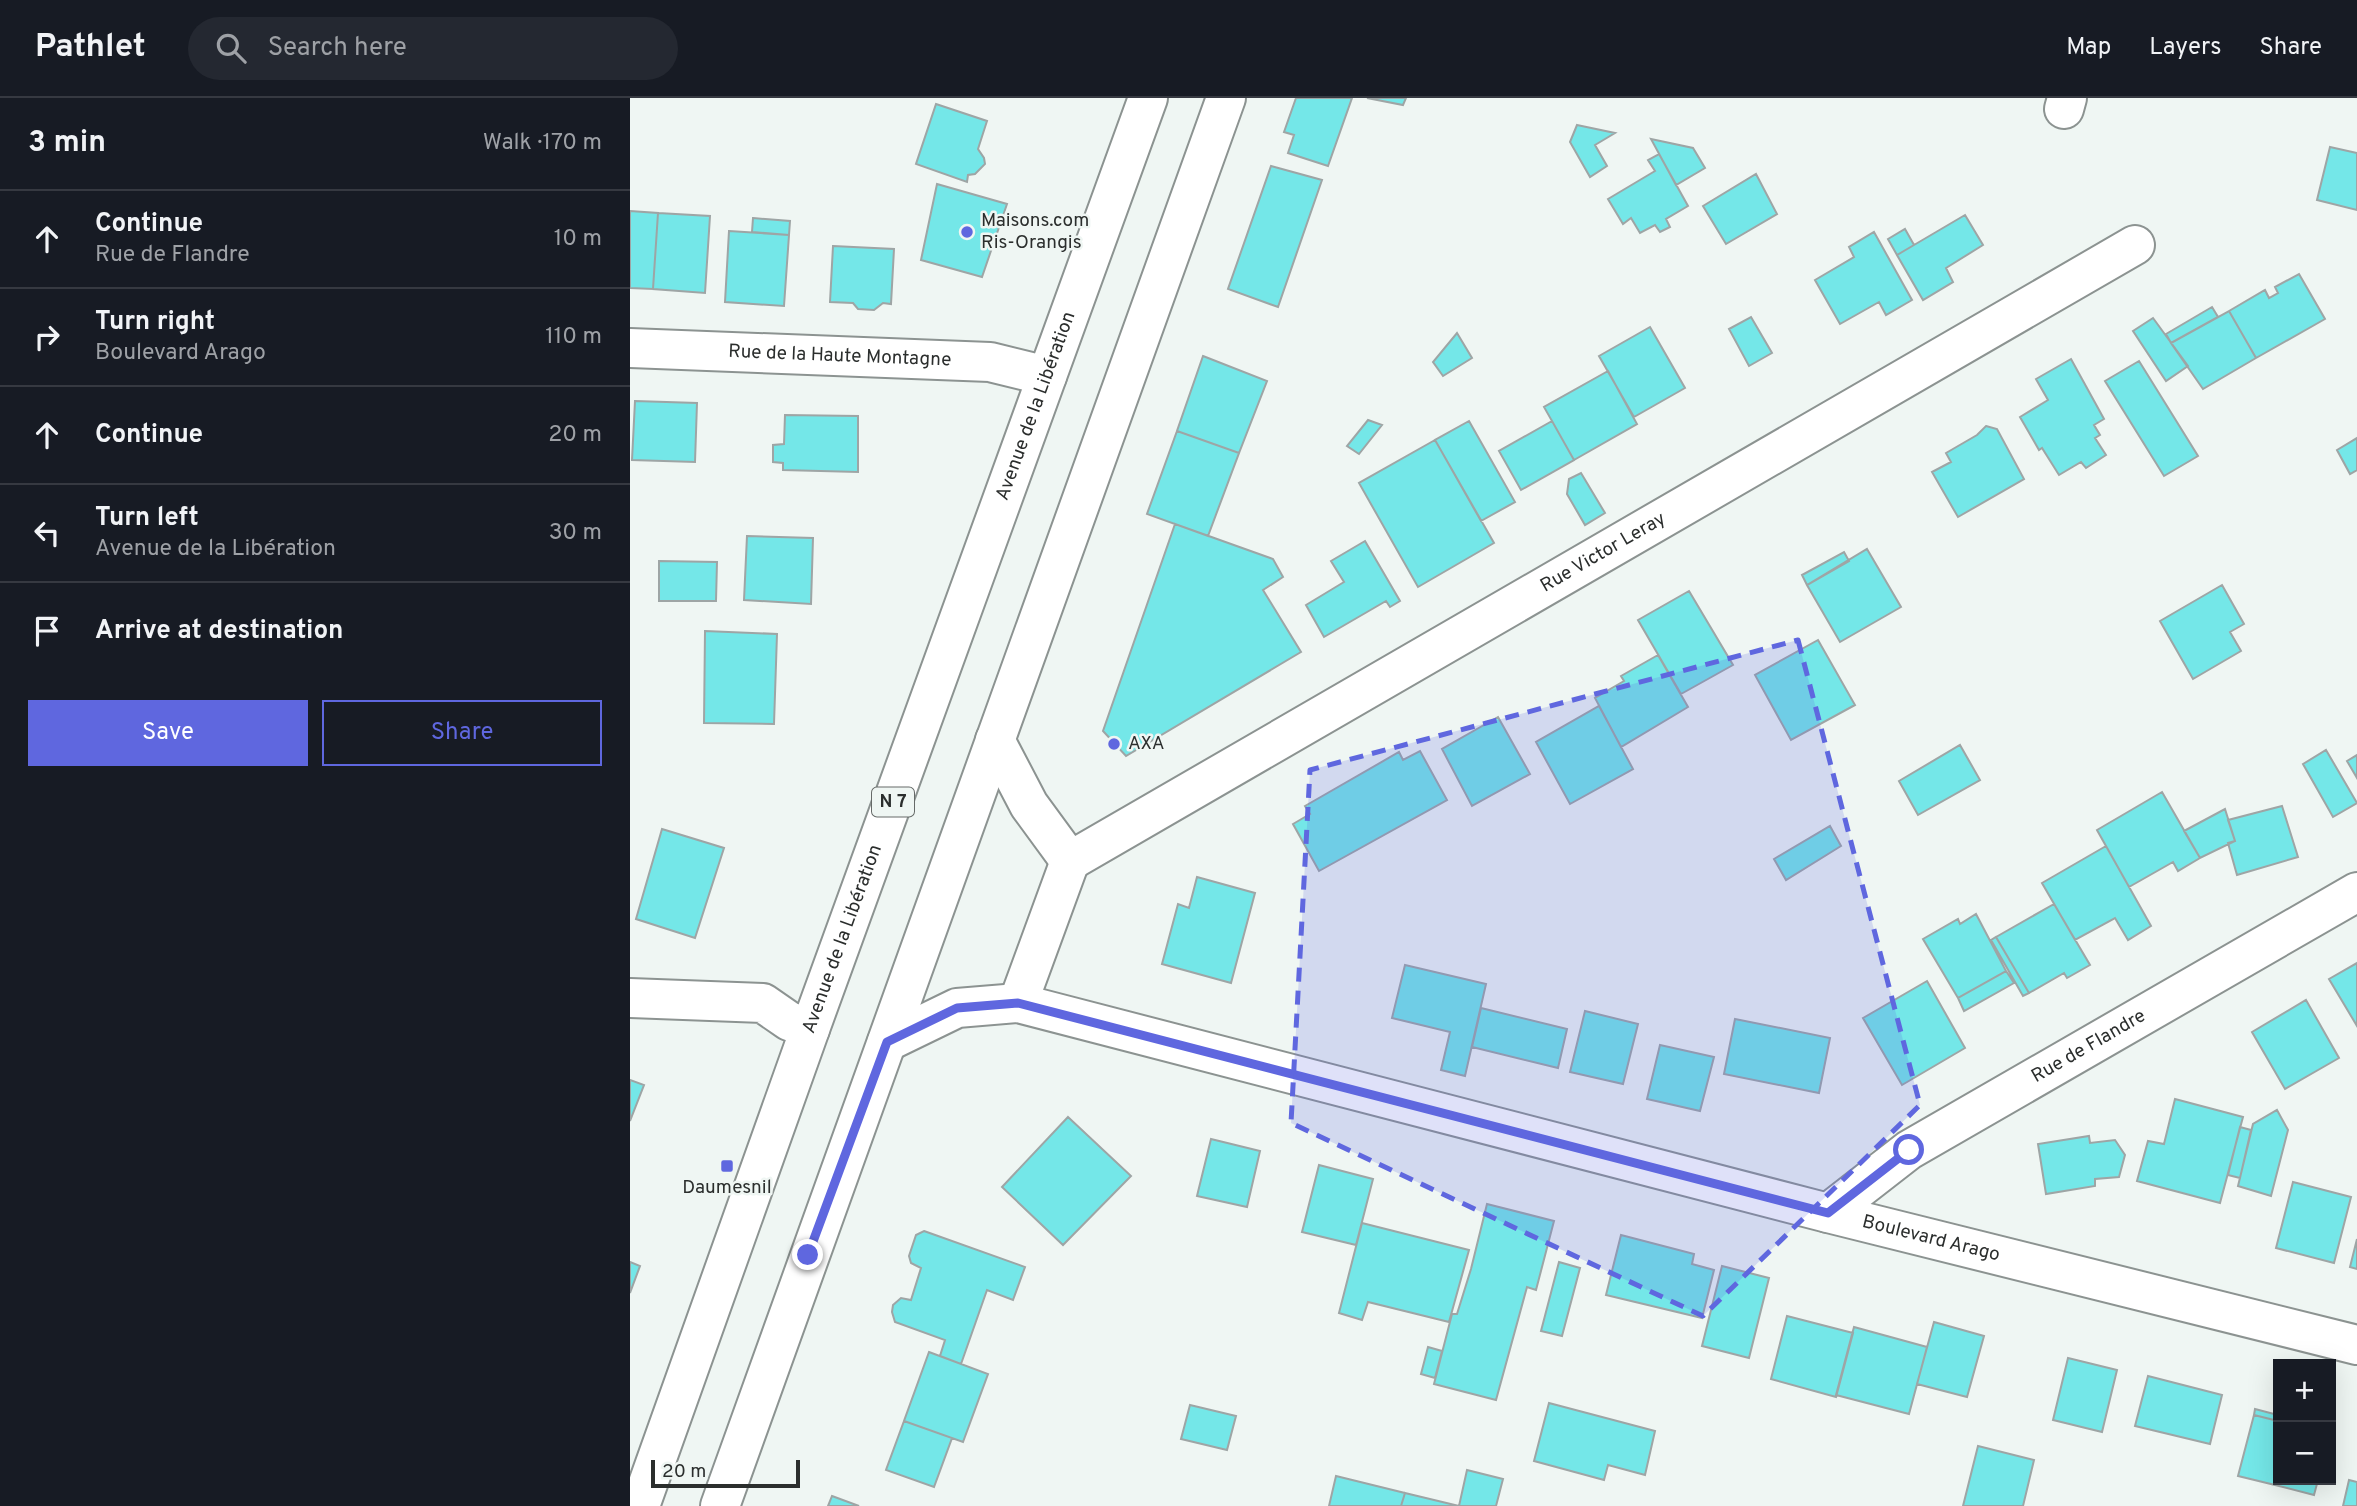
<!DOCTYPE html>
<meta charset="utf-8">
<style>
body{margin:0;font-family:Overpass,sans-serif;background:#242831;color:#f1f3f6}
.controls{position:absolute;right:21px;bottom:21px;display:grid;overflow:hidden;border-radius:0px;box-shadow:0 7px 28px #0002}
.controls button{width:63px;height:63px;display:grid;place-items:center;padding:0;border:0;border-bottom:2px solid #363941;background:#171b24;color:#f1f3f6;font:35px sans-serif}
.scale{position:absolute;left:21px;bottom:18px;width:149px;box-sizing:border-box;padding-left:7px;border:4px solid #2b2e2d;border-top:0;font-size:19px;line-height:24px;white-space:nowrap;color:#2b2e2d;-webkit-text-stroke:5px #eff6f3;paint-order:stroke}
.stop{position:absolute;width:21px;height:21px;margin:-16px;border:5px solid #5f67df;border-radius:50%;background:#fff}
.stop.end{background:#5f67df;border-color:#fff;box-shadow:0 2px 7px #0008}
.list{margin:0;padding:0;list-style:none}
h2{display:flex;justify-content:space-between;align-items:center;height:91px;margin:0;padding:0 28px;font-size:30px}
h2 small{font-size:23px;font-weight:400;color:#9ea1a6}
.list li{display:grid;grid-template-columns:46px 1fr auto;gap:21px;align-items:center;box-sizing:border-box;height:98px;padding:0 28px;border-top:2px solid #363941}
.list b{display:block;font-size:26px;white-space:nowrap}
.list p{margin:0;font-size:23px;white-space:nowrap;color:#9ea1a6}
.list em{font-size:23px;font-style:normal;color:#9ea1a6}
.actions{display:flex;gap:14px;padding:21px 28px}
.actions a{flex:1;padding:16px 0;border:2px solid #5f67df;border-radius:0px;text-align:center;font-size:24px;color:#5f67df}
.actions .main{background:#5f67df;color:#fff}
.icon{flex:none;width:38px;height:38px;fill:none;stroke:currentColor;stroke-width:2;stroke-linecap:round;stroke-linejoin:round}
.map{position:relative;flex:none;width:1727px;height:1408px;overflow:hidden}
header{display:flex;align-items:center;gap:42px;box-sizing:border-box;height:98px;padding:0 35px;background:#171b24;border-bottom:2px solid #363941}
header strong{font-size:33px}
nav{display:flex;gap:38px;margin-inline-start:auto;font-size:24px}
.search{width:490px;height:63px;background:#242831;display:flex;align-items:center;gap:18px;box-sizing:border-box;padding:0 24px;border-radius:38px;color:#9ea1a6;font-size:26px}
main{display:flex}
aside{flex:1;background:#171b24}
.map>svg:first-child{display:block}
</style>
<header>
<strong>Pathlet</strong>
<div class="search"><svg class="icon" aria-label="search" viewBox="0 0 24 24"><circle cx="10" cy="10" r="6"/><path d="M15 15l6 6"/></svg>Search here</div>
<nav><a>Map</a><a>Layers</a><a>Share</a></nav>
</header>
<main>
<aside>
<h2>3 min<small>Walk · 170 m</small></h2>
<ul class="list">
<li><svg class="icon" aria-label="ahead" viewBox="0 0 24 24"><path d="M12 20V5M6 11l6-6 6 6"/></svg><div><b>Continue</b><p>Rue de Flandre</p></div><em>10 m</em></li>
<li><svg class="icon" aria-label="right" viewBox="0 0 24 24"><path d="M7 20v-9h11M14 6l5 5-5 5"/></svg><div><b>Turn right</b><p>Boulevard Arago</p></div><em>110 m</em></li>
<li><svg class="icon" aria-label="ahead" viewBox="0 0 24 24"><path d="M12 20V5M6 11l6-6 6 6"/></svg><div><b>Continue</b></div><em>20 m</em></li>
<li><svg class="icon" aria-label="left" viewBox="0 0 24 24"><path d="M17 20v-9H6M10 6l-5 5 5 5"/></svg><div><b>Turn left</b><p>Avenue de la Libération</p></div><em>30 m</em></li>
<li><svg class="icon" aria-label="arrive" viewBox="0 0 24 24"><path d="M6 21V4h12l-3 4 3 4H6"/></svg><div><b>Arrive at destination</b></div></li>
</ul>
<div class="actions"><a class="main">Save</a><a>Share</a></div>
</aside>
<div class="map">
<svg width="1727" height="1408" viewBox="0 0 1727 1408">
<rect width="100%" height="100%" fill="#eff6f3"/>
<path fill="#74e7e8" stroke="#9ea5a5" stroke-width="2" d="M 666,0 L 722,0 L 698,68 L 658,55 L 664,37 L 654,34 Z
M 737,0 L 776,0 L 773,7 Z
M 306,6 L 357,23 L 348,51 L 354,60 L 355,66 L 345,76 L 338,77 L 337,84 L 286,66 Z
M 947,27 L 985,35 L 965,47 L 977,68 L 960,79 L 940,44 Z
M 1021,41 L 1063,50 L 1075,70 L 1046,87 Z
M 1700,49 L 1727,55 L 1727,112 L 1687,102 Z
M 1029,56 L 1058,108 L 1036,121 L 1040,129 L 1030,134 L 1025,127 L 1010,135 L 1001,120 L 993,126 L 978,101 L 1025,73 L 1018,62 Z
M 641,68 L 692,82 L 648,209 L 598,191 Z
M 1126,76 L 1147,116 L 1096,146 L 1073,108 Z
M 307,86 L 377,106 L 352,179 L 291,162 Z
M 0,113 L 28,115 L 23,191 L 0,190 Z
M 28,115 L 80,118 L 75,195 L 23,191 Z
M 1335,117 L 1353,147 L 1316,170 L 1323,184 L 1293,202 L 1267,157 Z
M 123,120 L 160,123 L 159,137 L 122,134 Z
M 1275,131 L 1284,147 L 1267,157 L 1258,141 Z
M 99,133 L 159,137 L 154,208 L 95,204 Z
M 1244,134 L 1282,202 L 1256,217 L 1249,204 L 1210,226 L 1185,182 L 1224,159 L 1219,149 Z
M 203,148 L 264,151 L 261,206 L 253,205 L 244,212 L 228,211 L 223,205 L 200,204 Z
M 1669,176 L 1695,221 L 1626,260 L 1599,213 L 1635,192 L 1639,200 L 1648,195 L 1645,189 Z
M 1582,209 L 1588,219 L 1541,245 L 1536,236 Z
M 1599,213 L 1626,260 L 1573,291 L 1541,245 Z
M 1121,219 L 1142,255 L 1119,268 L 1099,231 Z
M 1523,220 L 1558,268 L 1536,283 L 1503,233 Z
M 1020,229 L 1055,290 L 1004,319 L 969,258 Z
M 827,235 L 842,260 L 813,278 L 803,264 Z
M 573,258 L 637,283 L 609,355 L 547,333 Z
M 1441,261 L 1474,321 L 1464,327 L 1470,337 L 1465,340 L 1476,357 L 1456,370 L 1451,364 L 1429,377 L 1412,350 L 1409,352 L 1390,319 L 1418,302 L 1406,281 Z
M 1509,263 L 1568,358 L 1534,378 L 1475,283 Z
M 978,273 L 1007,326 L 944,362 L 914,309 Z
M 5,303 L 67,305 L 65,364 L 2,362 Z
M 155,317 L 228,318 L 228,374 L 153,372 L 153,365 L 143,364 L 143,347 L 154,346 Z
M 738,322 L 752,327 L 729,356 L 717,348 Z
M 839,323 L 885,404 L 851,423 L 805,342 Z
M 922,323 L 944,362 L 891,392 L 869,353 Z
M 1356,328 L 1367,331 L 1394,381 L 1328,419 L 1302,374 L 1321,364 L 1316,355 L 1347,337 Z
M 547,333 L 609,355 L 578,438 L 517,416 Z
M 1727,340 L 1727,372 L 1720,376 L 1707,352 Z
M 805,342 L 864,445 L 788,489 L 729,385 Z
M 951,375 L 975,415 L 955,427 L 937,396 L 939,381 Z
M 545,426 L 643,461 L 653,479 L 633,492 L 671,554 L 496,658 L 473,633 Z
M 117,438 L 183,440 L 181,506 L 114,502 Z
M 735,443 L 770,503 L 760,509 L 756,503 L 694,539 L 676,507 L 714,484 L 701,463 Z
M 1237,451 L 1271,509 L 1210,544 L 1177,487 Z
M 1214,454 L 1219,463 L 1177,487 L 1172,477 Z
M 29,463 L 87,464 L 86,503 L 29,503 Z
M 1592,487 L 1614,526 L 1600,534 L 1611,553 L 1563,581 L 1530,523 Z
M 1059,493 L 1103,567 L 1051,596 L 1008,522 Z
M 75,533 L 147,536 L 144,626 L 74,625 Z
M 1188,542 L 1225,607 L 1161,642 L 1125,577 Z
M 1028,557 L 1058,609 L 991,649 L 965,600 L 994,583 L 991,578 Z
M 969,608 L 1003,671 L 940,706 L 906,644 Z
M 868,619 L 900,676 L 842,708 L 812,651 Z
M 1330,647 L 1350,682 L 1288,717 L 1269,683 Z
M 1696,652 L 1727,705 L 1703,719 L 1673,666 Z
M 790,653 L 817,702 L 689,773 L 663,726 L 680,716 L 675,708 L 769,654 L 773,662 Z
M 1727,657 L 1727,680 L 1717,663 Z
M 1532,694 L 1570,760 L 1548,773 L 1543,764 L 1499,789 L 1467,732 Z
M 1652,708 L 1668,759 L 1607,777 L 1598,745 L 1605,743 L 1598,722 Z
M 1595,711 L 1605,743 L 1570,760 L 1554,733 Z
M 1200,728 L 1211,748 L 1156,782 L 1144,761 Z
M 32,731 L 94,750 L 65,840 L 6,821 Z
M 1476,748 L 1521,828 L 1498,842 L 1485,820 L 1445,842 L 1412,785 Z
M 567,779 L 625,795 L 601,885 L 532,866 L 548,806 L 559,810 Z
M 1424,806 L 1460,867 L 1437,880 L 1434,875 L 1399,895 L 1366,839 Z
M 1346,816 L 1376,873 L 1328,900 L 1293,841 L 1328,821 L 1330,826 Z
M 1366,839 L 1399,895 L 1393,898 L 1361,842 Z
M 1727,865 L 1727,928 L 1699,881 Z
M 775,867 L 856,886 L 835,978 L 811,972 L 820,934 L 762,920 Z
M 1376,873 L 1384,885 L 1334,913 L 1328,900 Z
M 1297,883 L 1335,950 L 1272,987 L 1233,920 Z
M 1676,902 L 1709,960 L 1655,991 L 1622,934 Z
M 851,910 L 937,931 L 928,970 L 842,949 Z
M 955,913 L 1008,926 L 993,986 L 940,974 Z
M 1105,921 L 1200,940 L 1189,995 L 1094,976 Z
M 1030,947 L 1084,959 L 1070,1013 L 1017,1001 Z
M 0,982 L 14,987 L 0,1023 Z
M 1545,1001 L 1613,1019 L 1590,1105 L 1507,1083 L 1518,1043 L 1534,1046 Z
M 1647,1012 L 1658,1032 L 1641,1098 L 1608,1088 L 1623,1026 Z
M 438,1019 L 501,1078 L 433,1147 L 372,1089 Z
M 1610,1029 L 1621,1032 L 1610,1080 L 1598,1077 Z
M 1459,1038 L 1460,1045 L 1485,1042 L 1495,1057 L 1489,1079 L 1465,1081 L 1465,1088 L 1416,1096 L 1408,1046 Z
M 581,1041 L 630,1053 L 617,1109 L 567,1098 Z
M 689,1067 L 743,1081 L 726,1147 L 672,1134 Z
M 1663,1084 L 1721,1099 L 1704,1165 L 1646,1150 Z
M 857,1106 L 924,1123 L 906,1192 L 897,1189 L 866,1302 L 804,1286 L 822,1216 L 827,1216 L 841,1171 Z
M 732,1125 L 839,1152 L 819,1224 L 738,1204 L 732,1222 L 709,1215 Z
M 294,1133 L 395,1169 L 383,1202 L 357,1192 L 331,1266 L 310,1258 L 315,1242 L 265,1224 L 262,1214 L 263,1207 L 271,1200 L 281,1202 L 291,1170 L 281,1165 L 279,1158 L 286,1137 Z
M 991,1137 L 1064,1156 L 1062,1166 L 1084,1172 L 1072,1220 L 976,1197 Z
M 1727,1141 L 1727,1171 L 1720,1169 Z
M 0,1164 L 10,1168 L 0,1195 Z
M 929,1164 L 950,1170 L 932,1238 L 911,1233 Z
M 1092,1168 L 1139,1180 L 1119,1260 L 1072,1248 Z
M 1157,1218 L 1223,1235 L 1206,1299 L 1141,1281 Z
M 1304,1224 L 1354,1238 L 1337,1299 L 1287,1286 Z
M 1224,1229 L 1297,1249 L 1279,1316 L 1206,1297 Z
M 798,1249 L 812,1253 L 805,1280 L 791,1276 Z
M 299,1254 L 358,1276 L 333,1344 L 274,1323 Z
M 1438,1260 L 1487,1272 L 1472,1334 L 1423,1322 Z
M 1518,1278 L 1592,1297 L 1580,1346 L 1505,1328 Z
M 919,1305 L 1025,1333 L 1015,1377 L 978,1367 L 974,1382 L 904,1363 Z
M 560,1307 L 606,1318 L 597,1352 L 551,1341 Z
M 1625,1311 L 1648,1317 L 1648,1323 L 1624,1317 Z
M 1624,1317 L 1648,1323 L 1648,1375 L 1645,1387 L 1608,1378 Z
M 274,1323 L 322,1340 L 304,1389 L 256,1372 Z
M 1348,1348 L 1404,1362 L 1393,1408 L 1333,1408 Z
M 837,1372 L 873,1381 L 866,1408 L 829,1408 Z
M 1648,1375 L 1648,1382 L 1688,1382 L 1684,1397 L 1645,1387 Z
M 706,1378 L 775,1395 L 771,1408 L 699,1408 Z
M 1719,1382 L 1727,1384 L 1727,1408 L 1713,1408 Z
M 775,1395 L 829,1408 L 771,1408 Z
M 202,1398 L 229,1408 L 198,1408 Z"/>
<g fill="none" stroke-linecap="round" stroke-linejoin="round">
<defs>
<g id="street">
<path d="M 1434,11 L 1437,0"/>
<path id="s1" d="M 0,250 L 360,264 L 417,278"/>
<path d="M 365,642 L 399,707 L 440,763"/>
<path id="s2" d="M 440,763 L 1505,147"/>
<path d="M 0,900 L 133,905 L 159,923 L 180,931"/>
<path d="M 388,905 L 440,763"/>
<path id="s3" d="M 257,944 L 327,910 L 388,905 L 1198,1115 L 1727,1247"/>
<path id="s4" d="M 1198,1115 L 1279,1052 L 1727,794"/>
</g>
<g id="primary">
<path id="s5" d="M 10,1408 L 180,931 L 518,0"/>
<path d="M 90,1408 L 596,0"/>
</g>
</defs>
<use href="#street" stroke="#8c9391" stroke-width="42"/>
<use href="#primary" stroke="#8c9391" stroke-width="42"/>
<use href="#street" stroke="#fff" stroke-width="38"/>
<use href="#primary" stroke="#fff" stroke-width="38"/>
</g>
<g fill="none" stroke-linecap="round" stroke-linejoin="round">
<path stroke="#5f67df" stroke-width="9" d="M 178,1157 L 257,944 L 327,910 L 388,905 L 1198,1115 L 1279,1052"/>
</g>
<path fill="#5f67df" fill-opacity="0.2" stroke="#5f67df" stroke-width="5" stroke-dasharray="14 9" stroke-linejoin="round" d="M 1168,542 L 1290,1007 L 1073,1218 L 661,1025 L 680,672 Z"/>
<g fill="#5f67df" stroke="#eff6f3" stroke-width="2.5">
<circle cx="337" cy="134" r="7"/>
<circle cx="484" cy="646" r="7"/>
<rect x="90" y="1061" width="14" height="14" rx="3.5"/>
</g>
<g text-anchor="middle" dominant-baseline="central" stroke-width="5" stroke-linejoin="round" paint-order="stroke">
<rect fill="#eff6f3" stroke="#666a68" stroke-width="2" x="242" y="689.5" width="42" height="29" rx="5"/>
<g font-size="18" font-weight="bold" fill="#2b2e2d">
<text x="263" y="704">N 7</text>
</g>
<g font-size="19" fill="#2b2e2d" stroke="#eff6f3" text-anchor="start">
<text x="351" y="123">Maisons.com<tspan x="351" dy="22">Ris-Orangis</tspan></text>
<text x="498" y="646">AXA</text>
<text x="97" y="1090" text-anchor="middle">Daumesnil</text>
</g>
<g font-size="19" fill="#2b2e2d" stroke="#eff6f3">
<text stroke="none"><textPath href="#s1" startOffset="210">Rue de la Haute Montagne</textPath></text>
<text stroke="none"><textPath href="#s5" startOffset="1169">Avenue de la Libération</textPath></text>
<text stroke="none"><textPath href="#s2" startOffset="616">Rue Victor Leray</textPath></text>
<text stroke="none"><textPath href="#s5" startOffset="602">Avenue de la Libération</textPath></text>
<text stroke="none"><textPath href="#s4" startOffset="310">Rue de Flandre</textPath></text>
<text stroke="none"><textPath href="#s3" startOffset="1082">Boulevard Arago</textPath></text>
</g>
</g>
</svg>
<div class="controls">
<button>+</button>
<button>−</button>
</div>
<div class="scale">20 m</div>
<div class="stop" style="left:1279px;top:1052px"></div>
<div class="stop end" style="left:178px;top:1157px"></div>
</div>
</main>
